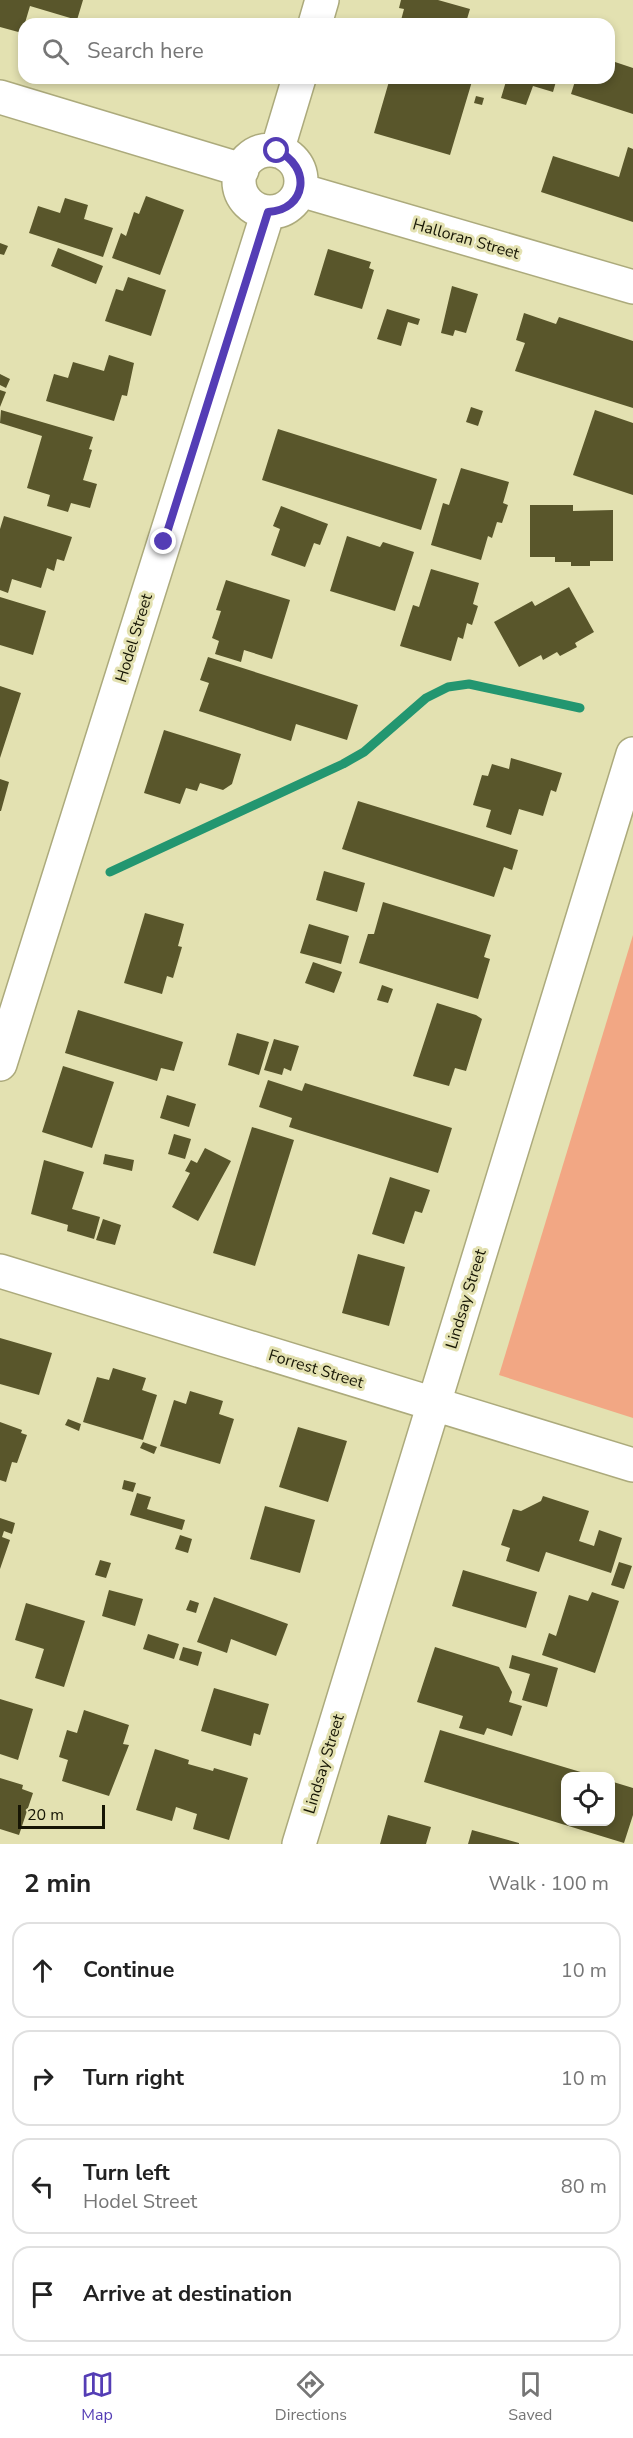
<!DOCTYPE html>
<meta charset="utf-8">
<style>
body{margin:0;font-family:"Nunito Sans",sans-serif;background:#f6f6f6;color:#222}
.controls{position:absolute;right:18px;bottom:18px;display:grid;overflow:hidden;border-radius:12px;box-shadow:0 3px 9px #0003}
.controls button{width:54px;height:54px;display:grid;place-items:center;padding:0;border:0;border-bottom:2px solid #e0e0e0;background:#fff;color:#222;font:30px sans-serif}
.scale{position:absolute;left:18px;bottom:15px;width:87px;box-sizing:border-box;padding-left:6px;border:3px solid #161504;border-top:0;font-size:16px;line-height:21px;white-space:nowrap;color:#161504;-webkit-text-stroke:4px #e3e1b1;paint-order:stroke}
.stop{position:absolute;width:18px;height:18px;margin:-14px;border:4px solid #543db5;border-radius:50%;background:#fff}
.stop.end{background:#543db5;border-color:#fff;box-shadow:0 2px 6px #0008}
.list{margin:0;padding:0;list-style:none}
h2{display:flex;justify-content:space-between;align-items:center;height:78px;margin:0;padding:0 24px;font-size:26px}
h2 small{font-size:20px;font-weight:400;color:#767676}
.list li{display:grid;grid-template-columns:39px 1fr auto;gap:18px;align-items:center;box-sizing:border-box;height:96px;margin:0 12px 12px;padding:0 12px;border:2px solid #e0e0e0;border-radius:18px}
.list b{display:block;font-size:22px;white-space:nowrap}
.list p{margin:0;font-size:20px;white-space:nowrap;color:#767676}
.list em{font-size:20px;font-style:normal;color:#767676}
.icon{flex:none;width:33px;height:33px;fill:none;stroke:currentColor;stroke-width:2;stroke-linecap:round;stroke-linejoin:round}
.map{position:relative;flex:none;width:633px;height:1844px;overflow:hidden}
.search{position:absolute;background:#fff;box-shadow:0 3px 9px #0003;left:18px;right:18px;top:18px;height:66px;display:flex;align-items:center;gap:15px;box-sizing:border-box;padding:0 21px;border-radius:18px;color:#767676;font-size:22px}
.sheet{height:510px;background:#fff}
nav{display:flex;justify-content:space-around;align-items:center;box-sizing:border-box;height:84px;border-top:2px solid #e0e0e0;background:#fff;font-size:16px;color:#767676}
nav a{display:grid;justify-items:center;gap:3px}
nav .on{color:#543db5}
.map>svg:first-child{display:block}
</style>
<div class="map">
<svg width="633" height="1844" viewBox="0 0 633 1844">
<rect width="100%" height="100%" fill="#e3e1b1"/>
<path fill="#f2a784" d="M 633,935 L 633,1418 L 499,1375 Z"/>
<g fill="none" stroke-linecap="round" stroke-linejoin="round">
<path stroke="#239670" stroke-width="9" d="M 110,872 L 343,764 L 364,752 L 426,698 L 448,687 L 469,684 L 580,708"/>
</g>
<path fill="#59562b" d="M 0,0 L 83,0 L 77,20 L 30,6 L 22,33 L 0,27 Z
M 401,0 L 438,0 L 470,9 L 467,19 L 480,24 L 400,24 L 404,9 L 399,8 Z
M 609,60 L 633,68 L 633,114 L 571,94 L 576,78 L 609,78 Z
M 390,78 L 473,78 L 450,155 L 374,133 Z
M 507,78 L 557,78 L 553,92 L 533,86 L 526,105 L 501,98 Z
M 476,96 L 484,98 L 482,105 L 474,103 Z
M 628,147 L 633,149 L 633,222 L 541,192 L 553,156 L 619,177 Z
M 146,196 L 184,210 L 160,275 L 112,258 L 121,233 L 126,236 L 134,212 L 139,214 Z
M 65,198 L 88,205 L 84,219 L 113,228 L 103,257 L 29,233 L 38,206 L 60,213 Z
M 0,243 L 8,246 L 4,255 L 0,254 Z
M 58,248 L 103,266 L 96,284 L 51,266 Z
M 328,249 L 371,262 L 369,268 L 374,270 L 362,309 L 314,295 Z
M 128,277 L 166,290 L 151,336 L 105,321 L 116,289 L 123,291 Z
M 452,286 L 478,294 L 466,333 L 455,330 L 453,336 L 441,333 Z
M 387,309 L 420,319 L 418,325 L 408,322 L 401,346 L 377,339 Z
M 524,313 L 556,324 L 559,317 L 633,341 L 633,408 L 515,371 L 525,343 L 516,340 Z
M 109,355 L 134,363 L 127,396 L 122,395 L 114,421 L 46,401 L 54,374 L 68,378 L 73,362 L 104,371 Z
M 0,374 L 10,379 L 6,388 L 0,385 Z
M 0,390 L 6,392 L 0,407 Z
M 471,407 L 483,411 L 478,426 L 466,422 Z
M 1,410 L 93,437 L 89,449 L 92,450 L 83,480 L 97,484 L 90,508 L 71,503 L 68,512 L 47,506 L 50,495 L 27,488 L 42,436 L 0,423 Z
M 595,410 L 633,423 L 633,495 L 573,475 Z
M 278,429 L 437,479 L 421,530 L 262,480 Z
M 461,468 L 509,482 L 503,503 L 508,505 L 502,523 L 497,522 L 492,538 L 488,536 L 481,560 L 431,545 L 443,503 L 449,505 Z
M 530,505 L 573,505 L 573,511 L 613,510 L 613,561 L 590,561 L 590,566 L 571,566 L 571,562 L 555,562 L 555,557 L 530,557 Z
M 281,506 L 328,524 L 320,545 L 314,543 L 305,567 L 271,555 L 280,529 L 273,526 Z
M 4,516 L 72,537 L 64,561 L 57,559 L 54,571 L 47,568 L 41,588 L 12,579 L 8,593 L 0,590 L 0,529 Z
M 347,536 L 380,547 L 383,542 L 414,552 L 395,611 L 330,591 Z
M 431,569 L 479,583 L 473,604 L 478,606 L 472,625 L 467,623 L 463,639 L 458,637 L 451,661 L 400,646 L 413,605 L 419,607 Z
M 226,580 L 290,600 L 272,659 L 244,650 L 241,662 L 215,654 L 219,641 L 212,638 L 221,611 L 216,610 Z
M 569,587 L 594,632 L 575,643 L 577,647 L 560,656 L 557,652 L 543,660 L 541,655 L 519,667 L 494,622 L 532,601 L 535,606 Z
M 0,597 L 46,611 L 33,655 L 0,645 Z
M 208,657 L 358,705 L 347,740 L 296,724 L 291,741 L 199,711 L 209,683 L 200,680 Z
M 0,686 L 21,693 L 0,758 Z
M 164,730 L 241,754 L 232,784 L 223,790 L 200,783 L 197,791 L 186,788 L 180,804 L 144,793 Z
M 511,758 L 562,773 L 556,792 L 551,790 L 543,816 L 519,809 L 511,835 L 486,827 L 491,810 L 473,805 L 482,775 L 488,776 L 492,764 L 509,769 Z
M 0,779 L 9,782 L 1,811 L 0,811 Z
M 358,801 L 518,850 L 512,870 L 504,867 L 494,897 L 342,849 Z
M 324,871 L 365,883 L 357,912 L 316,900 Z
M 383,902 L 491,935 L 484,957 L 490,959 L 478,999 L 359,963 L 368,934 L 374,934 Z
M 145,913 L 184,924 L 178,946 L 182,947 L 173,978 L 167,976 L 162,994 L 124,983 Z
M 309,924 L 349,936 L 341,964 L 300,953 Z
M 313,962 L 342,972 L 334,993 L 305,983 Z
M 382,985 L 393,989 L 388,1003 L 377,1000 Z
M 437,1003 L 476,1015 L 482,1019 L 466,1071 L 455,1068 L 449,1086 L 413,1076 Z
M 78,1010 L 183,1042 L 174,1071 L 161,1068 L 157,1081 L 65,1053 Z
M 237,1033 L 269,1042 L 259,1075 L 228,1065 Z
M 274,1039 L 299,1046 L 291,1071 L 284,1068 L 282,1075 L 264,1070 Z
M 63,1066 L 114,1082 L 92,1148 L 42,1132 Z
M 268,1080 L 302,1091 L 305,1083 L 452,1128 L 438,1173 L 289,1127 L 292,1118 L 259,1107 Z
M 167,1095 L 196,1104 L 189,1127 L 160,1118 Z
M 252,1127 L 294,1140 L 255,1266 L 213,1253 Z
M 174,1134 L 191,1139 L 185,1159 L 168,1154 Z
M 205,1148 L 231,1161 L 198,1221 L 172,1207 L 190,1173 L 185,1171 L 191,1160 L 197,1163 Z
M 105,1154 L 134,1160 L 132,1171 L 103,1164 Z
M 44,1160 L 84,1172 L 72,1209 L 100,1217 L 94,1239 L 67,1231 L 68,1225 L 31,1214 Z
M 390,1177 L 430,1190 L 422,1213 L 415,1211 L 404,1244 L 372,1234 Z
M 103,1219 L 121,1225 L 115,1245 L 96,1240 Z
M 358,1254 L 405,1267 L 389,1326 L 342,1313 Z
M 0,1338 L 52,1353 L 39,1395 L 0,1384 Z
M 113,1368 L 146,1378 L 142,1390 L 157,1395 L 143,1440 L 83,1422 L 97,1377 L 109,1380 Z
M 190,1391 L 223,1401 L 219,1414 L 234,1419 L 220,1464 L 160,1446 L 174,1400 L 186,1404 Z
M 68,1419 L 81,1424 L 79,1431 L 65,1425 Z
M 0,1422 L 22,1430 L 21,1433 L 27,1435 L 17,1463 L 12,1462 L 6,1482 L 0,1480 Z
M 298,1427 L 347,1441 L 328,1502 L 279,1487 Z
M 143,1442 L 157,1447 L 154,1454 L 140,1448 Z
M 124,1480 L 136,1483 L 133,1492 L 122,1489 Z
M 137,1493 L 151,1497 L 147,1509 L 185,1520 L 182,1530 L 130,1515 Z
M 543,1496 L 589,1511 L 579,1541 L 594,1546 L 599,1530 L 622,1538 L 611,1573 L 546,1552 L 539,1572 L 506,1561 L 510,1548 L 501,1545 L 513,1509 L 521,1511 L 541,1501 Z
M 265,1506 L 315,1520 L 300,1573 L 250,1559 Z
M 0,1518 L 15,1523 L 12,1534 L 4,1531 L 2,1537 L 10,1540 L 0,1569 Z
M 180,1535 L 192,1539 L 188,1553 L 175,1549 Z
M 100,1560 L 111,1563 L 106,1578 L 95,1575 Z
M 619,1562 L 632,1566 L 624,1589 L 611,1585 Z
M 463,1570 L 537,1592 L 526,1628 L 452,1606 Z
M 109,1590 L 143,1599 L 135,1626 L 102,1616 Z
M 592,1592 L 619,1601 L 595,1673 L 542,1655 L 549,1633 L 556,1636 L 569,1595 L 588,1601 Z
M 214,1597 L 288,1624 L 276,1656 L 231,1639 L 227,1653 L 197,1642 Z
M 190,1600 L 199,1603 L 196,1613 L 186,1610 Z
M 26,1603 L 85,1621 L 64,1687 L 35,1678 L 44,1649 L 15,1640 Z
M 148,1634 L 179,1644 L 174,1659 L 143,1649 Z
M 183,1647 L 202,1652 L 198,1666 L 179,1660 Z
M 435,1647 L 499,1667 L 512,1692 L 509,1702 L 522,1706 L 512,1736 L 487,1728 L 484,1735 L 459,1728 L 463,1716 L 417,1702 Z
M 512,1655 L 558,1668 L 547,1707 L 522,1700 L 530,1674 L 509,1668 Z
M 214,1688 L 269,1704 L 260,1735 L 254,1733 L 251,1746 L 201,1731 Z
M 0,1699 L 33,1709 L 18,1760 L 0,1754 Z
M 84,1710 L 129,1725 L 123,1744 L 129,1745 L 109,1796 L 62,1781 L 68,1760 L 59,1757 L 67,1730 L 77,1733 Z
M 440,1730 L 594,1776 L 566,1776 L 566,1822 L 610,1822 L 610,1781 L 633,1788 L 633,1815 L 624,1843 L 424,1782 Z
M 155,1749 L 189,1760 L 188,1764 L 213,1771 L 214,1768 L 248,1778 L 229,1840 L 193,1829 L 197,1814 L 176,1807 L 172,1821 L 136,1810 Z
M 0,1778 L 23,1785 L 22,1789 L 33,1793 L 19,1835 L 0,1829 Z
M 388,1815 L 431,1827 L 426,1844 L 380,1844 Z
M 472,1830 L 519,1843 L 519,1844 L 468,1844 Z"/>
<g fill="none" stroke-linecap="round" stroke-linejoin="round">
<defs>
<path id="minor" d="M 315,24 L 322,0
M 0,97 L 242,170
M239 181a31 31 0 1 1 62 0a31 31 0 1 1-62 0Z
M 277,151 L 299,78
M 300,190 L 633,287
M 0,1064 L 268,212
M 0,1271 L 633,1465
M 299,1844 L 633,754"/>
</defs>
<use href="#minor" stroke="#acaa7c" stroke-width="36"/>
<use href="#minor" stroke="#fff" stroke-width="33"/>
</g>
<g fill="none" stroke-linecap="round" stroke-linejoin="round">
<path stroke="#543db5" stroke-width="8" d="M 164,542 L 268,212 C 307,210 312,166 277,151"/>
</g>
<g text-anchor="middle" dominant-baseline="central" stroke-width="6" stroke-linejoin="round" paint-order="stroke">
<g font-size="16" fill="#161504" stroke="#e3e1b1">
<text transform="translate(466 239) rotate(16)">Halloran Street</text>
<text transform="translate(134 638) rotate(-73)">Hodel Street</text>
<text transform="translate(466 1299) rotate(-73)">Lindsay Street</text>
<text transform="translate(316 1369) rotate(17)">Forrest Street</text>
<text transform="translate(324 1764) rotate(-73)">Lindsay Street</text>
</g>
</g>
</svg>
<div class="controls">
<button><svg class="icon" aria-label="locate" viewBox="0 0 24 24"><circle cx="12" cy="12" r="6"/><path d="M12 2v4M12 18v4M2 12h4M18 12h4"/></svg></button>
</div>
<div class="scale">20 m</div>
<div class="stop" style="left:277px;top:151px"></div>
<div class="stop end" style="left:164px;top:542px"></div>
<div class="search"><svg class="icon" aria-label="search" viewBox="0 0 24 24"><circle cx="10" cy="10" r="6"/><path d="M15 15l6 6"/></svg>Search here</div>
</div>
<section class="sheet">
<h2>2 min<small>Walk · 100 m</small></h2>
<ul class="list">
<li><svg class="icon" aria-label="ahead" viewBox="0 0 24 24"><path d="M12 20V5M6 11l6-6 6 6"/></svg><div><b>Continue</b></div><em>10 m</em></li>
<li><svg class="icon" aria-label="right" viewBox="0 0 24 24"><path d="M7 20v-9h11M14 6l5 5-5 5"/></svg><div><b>Turn right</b></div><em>10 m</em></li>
<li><svg class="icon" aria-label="left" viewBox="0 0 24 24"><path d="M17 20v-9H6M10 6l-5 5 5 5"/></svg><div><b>Turn left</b><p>Hodel Street</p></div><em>80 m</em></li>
<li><svg class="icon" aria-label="arrive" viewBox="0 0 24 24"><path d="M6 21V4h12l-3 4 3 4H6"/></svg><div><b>Arrive at destination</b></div></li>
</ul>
</section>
<nav>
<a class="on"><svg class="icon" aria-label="map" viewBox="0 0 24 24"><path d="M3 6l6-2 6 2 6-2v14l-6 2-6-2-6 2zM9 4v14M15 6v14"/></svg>Map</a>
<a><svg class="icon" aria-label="directions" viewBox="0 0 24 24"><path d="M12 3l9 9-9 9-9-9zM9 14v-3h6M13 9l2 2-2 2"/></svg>Directions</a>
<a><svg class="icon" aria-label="saved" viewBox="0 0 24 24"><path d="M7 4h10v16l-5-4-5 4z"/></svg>Saved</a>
</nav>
